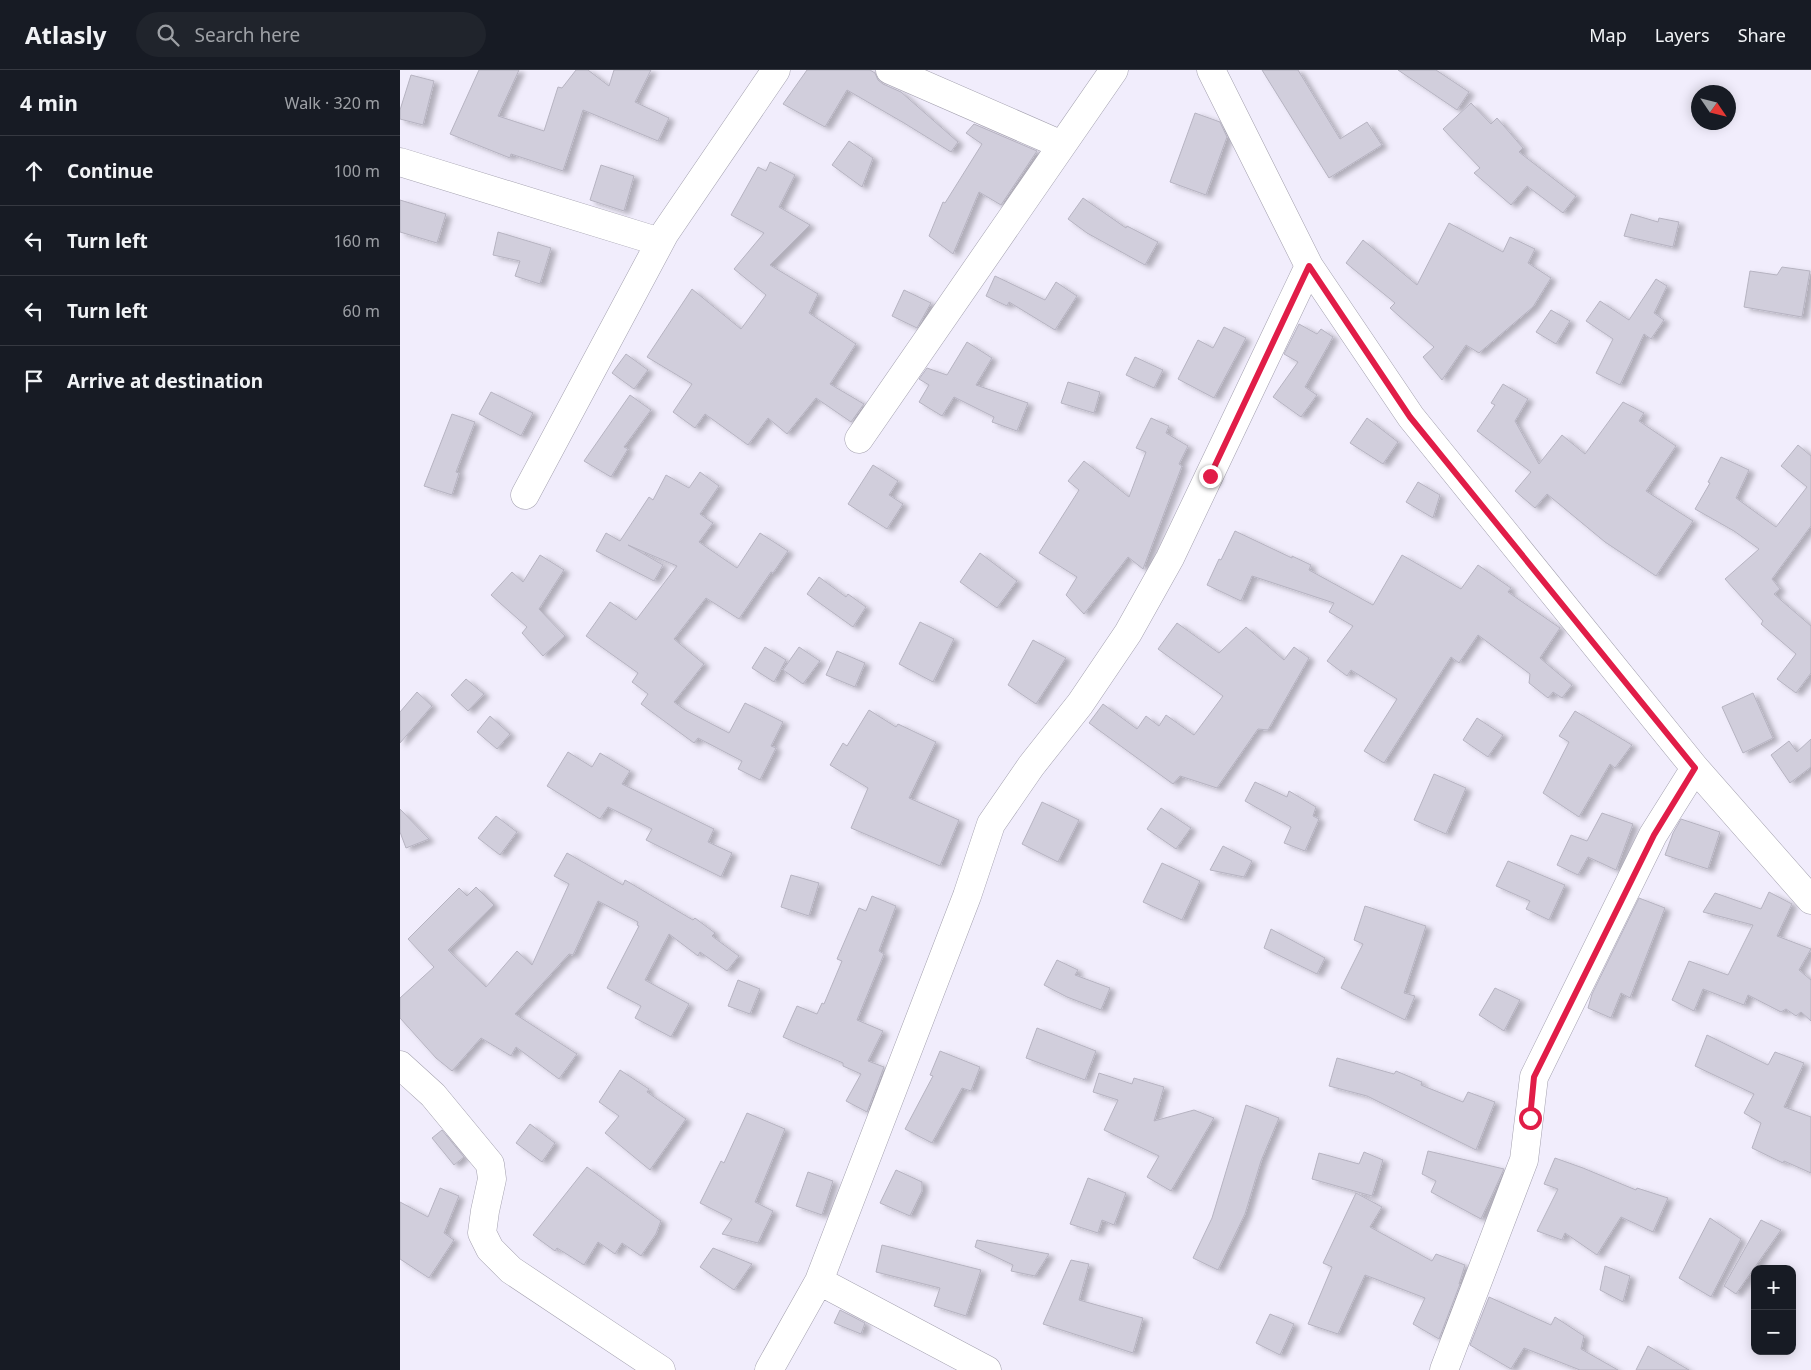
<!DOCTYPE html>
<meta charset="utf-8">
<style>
body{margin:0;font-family:"Noto Sans",sans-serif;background:#20242c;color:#f1f3f6}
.controls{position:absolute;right:15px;bottom:15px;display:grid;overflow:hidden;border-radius:10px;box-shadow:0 2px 12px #0003}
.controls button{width:45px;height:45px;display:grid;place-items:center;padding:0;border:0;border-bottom:1px solid #363941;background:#171b24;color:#f1f3f6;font:25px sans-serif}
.compass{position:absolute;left:1291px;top:15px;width:45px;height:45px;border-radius:50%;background:#171b24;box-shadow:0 2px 12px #0003;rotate:125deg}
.stop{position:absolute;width:15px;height:15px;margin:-11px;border:4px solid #e11d48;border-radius:50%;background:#fff}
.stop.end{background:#e11d48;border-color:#fff;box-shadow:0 1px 5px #0008}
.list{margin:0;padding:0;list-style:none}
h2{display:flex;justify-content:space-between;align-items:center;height:65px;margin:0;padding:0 20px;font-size:21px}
h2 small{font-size:16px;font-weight:400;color:#9ea1a6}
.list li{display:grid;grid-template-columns:32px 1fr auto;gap:15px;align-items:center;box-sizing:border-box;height:70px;padding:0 20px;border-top:1px solid #363941}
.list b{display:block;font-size:19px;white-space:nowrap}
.list em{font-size:16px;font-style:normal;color:#9ea1a6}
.icon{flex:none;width:28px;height:28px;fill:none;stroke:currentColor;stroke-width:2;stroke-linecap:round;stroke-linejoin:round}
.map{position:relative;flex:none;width:1411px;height:1300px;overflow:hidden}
header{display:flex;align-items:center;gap:30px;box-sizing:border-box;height:70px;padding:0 25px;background:#171b24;border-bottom:1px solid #363941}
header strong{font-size:24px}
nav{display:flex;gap:28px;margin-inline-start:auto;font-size:18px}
.search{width:350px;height:45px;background:#20242c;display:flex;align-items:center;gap:12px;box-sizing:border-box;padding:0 18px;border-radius:28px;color:#9ea1a6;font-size:19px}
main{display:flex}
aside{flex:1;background:#171b24}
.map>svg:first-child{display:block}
</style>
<header>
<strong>Atlasly</strong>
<div class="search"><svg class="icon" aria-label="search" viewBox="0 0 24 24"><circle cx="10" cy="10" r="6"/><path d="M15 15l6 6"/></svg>Search here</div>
<nav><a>Map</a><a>Layers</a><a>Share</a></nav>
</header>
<main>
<aside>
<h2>4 min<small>Walk · 320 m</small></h2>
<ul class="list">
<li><svg class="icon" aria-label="ahead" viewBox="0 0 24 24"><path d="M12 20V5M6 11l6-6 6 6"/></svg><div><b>Continue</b></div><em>100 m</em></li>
<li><svg class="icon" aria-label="left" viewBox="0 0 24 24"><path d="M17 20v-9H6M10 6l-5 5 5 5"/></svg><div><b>Turn left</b></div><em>160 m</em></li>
<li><svg class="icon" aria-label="left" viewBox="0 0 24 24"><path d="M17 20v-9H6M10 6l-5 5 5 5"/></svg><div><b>Turn left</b></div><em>60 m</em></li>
<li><svg class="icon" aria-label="arrive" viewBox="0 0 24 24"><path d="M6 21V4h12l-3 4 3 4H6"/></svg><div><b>Arrive at destination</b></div></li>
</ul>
</aside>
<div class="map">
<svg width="1411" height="1300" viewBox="0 0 1411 1300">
<defs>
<filter id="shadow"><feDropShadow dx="5.5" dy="3" stdDeviation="2.5" flood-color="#0004"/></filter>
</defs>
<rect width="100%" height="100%" fill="#f1edfc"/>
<path fill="#d1cedc" stroke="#b6b3c1" filter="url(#shadow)" d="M 79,0 L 119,0 L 98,46 L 144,61 L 158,17 L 162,18 L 176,0 L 188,0 L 209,16 L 214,0 L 251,0 L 235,32 L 269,48 L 258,71 L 183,40 L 163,101 L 111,84 L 110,88 L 50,64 Z
M 407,0 L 470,0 L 475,3 L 478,10 L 483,14 L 501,22 L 558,72 L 551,82 L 504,53 L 447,20 L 425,57 L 383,34 Z
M 862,0 L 898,0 L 940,69 L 967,52 L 982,75 L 929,108 Z
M 998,0 L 1036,0 L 1069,22 L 1057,40 Z
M 11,5 L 34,11 L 23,55 L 0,49 L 0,40 Z
M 1071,33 L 1091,54 L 1097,48 L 1123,78 L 1119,82 L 1176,126 L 1163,143 L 1127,116 L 1111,135 L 1074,103 L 1080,98 L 1043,59 Z
M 795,43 L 820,52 L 827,67 L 806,125 L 770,112 Z
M 574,54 L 637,81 L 601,135 L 579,122 L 553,184 L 529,166 L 543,132 L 545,133 L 582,74 L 566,63 Z
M 449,71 L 473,88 L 462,117 L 432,95 Z
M 370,92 L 395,105 L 379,137 L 410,155 L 370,195 L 418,224 L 409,243 L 456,274 L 430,314 L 464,334 L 451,352 L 416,328 L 387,364 L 368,348 L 348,375 L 305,344 L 295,358 L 273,342 L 292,314 L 247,287 L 292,219 L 341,259 L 366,225 L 334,199 L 364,163 L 331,145 L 358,97 L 366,101 Z
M 201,95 L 234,106 L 224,141 L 190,130 Z
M 683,128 L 726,158 L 727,156 L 758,172 L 745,195 L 687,163 L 668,149 Z
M 0,130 L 46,144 L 37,173 L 0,162 Z
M 1231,144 L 1258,152 L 1259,148 L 1279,152 L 1273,177 L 1224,166 Z
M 1049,153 L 1103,182 L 1110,167 L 1135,179 L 1128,193 L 1151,208 L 1133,237 L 1079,283 L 1066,275 L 1042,310 L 1023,287 L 1034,277 L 990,238 L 995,233 L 946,193 L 963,170 L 1017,215 Z
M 98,162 L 151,178 L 140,214 L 115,206 L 120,191 L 93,185 Z
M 1382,197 L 1410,201 L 1402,247 L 1344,237 L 1350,201 L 1377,205 Z
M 595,206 L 645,230 L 656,212 L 677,226 L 655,260 L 609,232 L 607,236 L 586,226 Z
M 1256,209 L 1267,216 L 1254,243 L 1264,250 L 1251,269 L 1244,264 L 1220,315 L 1196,303 L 1213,269 L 1186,251 L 1200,231 L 1229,250 Z
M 504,220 L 531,233 L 517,258 L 492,246 Z
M 1151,240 L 1170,251 L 1156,274 L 1136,262 Z
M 899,254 L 917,264 L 921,259 L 933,267 L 905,317 L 917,325 L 901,347 L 873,327 L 898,292 L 884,284 Z
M 824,257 L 846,268 L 814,328 L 778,309 L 798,270 L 813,278 Z
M 567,272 L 592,288 L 576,315 L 628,333 L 617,361 L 592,352 L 594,347 L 554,327 L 542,346 L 519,332 L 529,315 L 519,309 L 527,298 L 547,305 Z
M 226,284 L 248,300 L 234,319 L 212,303 Z
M 735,287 L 763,300 L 754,318 L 726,305 Z
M 668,312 L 700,322 L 694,343 L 661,333 Z
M 1103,314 L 1128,329 L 1115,351 L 1139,394 L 1162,365 L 1185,384 L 1223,332 L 1244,343 L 1239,351 L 1276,376 L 1246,421 L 1293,451 L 1256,506 L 1205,472 L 1147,424 L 1135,438 L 1115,421 L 1131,402 L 1077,361 L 1095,335 L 1091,333 Z
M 91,322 L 133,343 L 121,366 L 79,344 Z
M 230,325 L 251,340 L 224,377 L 228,379 L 211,407 L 184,391 Z
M 52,344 L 75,352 L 56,402 L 59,403 L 52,425 L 24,416 Z
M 751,348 L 769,356 L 766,363 L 788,376 L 779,394 L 782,396 L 743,499 L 728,487 L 684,544 L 666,525 L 677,507 L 639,483 L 679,420 L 668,411 L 684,391 L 729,427 L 746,382 L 736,378 Z
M 967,348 L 998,372 L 983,394 L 950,373 Z
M 1398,375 L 1411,386 L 1411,456 L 1372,509 L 1380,519 L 1374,524 L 1411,556 L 1411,603 L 1396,623 L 1377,609 L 1396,584 L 1361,554 L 1363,551 L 1325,509 L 1359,479 L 1334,461 L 1295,439 L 1310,413 L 1308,412 L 1321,387 L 1349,400 L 1336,428 L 1376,457 L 1407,417 L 1381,396 Z
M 473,395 L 498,411 L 489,425 L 503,434 L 487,459 L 448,434 Z
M 300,402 L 319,416 L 300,444 L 313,453 L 299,472 L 337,498 L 360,463 L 388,481 L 373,503 L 371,502 L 339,549 L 306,528 L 274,569 L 304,594 L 274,632 L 285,640 L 329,663 L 345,633 L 383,652 L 371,676 L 376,678 L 360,710 L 338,699 L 342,691 L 298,668 L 294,673 L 241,634 L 248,624 L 232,612 L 238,603 L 186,566 L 210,532 L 236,550 L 277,496 L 228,475 L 263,495 L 254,511 L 196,481 L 206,463 L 220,471 L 249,427 L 253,430 L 266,405 L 289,418 Z
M 1018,412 L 1040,425 L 1033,448 L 1006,432 Z
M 835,461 L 892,488 L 892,486 L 911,495 L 909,500 L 973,535 L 1002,485 L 1061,519 L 1078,495 L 1111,518 L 1108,522 L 1160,558 L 1140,588 L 1172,615 L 1162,628 L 1153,622 L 1148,628 L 1129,613 L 1130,604 L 1078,565 L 1059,593 L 1051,587 L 984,693 L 964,681 L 997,629 L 951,600 L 947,606 L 927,591 L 953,556 L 929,542 L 934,533 L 852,506 L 841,531 L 807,515 L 819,489 L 821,490 Z
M 580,483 L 617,511 L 597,538 L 560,512 Z
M 140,485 L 164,500 L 139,539 L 165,566 L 143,586 L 122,563 L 127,557 L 91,525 L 112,502 L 123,512 Z
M 419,507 L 446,527 L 448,524 L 466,537 L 453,557 L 407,524 Z
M 520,552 L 554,569 L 533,612 L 499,594 Z
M 777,553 L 819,583 L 846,557 L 884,590 L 894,577 L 909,588 L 868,660 L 858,659 L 817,718 L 780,706 L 773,714 L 689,653 L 703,634 L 737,659 L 746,646 L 759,656 L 766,645 L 794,665 L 823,626 L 758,579 Z
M 633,570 L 666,588 L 636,634 L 608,615 Z
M 365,577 L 386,590 L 374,612 L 352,598 Z
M 399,577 L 420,591 L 403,614 L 383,600 Z
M 437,581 L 465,593 L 455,617 L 426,605 Z
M 66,609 L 84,624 L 68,641 L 51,625 Z
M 17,622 L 32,636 L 0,673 L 0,642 Z
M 1353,623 L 1373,668 L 1343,683 L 1322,637 Z
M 469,640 L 496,657 L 498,654 L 536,672 L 509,728 L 559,750 L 540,796 L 451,758 L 468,718 L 430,695 L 443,673 L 447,676 Z
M 1175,641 L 1232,675 L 1215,698 L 1210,694 L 1179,747 L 1143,723 L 1169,672 L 1159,666 Z
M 90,646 L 110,664 L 97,679 L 77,662 Z
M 1077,648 L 1103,665 L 1088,687 L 1063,670 Z
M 1411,669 L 1411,697 L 1390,713 L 1371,685 L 1389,671 L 1397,682 Z
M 168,682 L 192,697 L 200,683 L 230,701 L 222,714 L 314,759 L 308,772 L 332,783 L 321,807 L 246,770 L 252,759 L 208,737 L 200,749 L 147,716 Z
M 1034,704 L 1066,718 L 1046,764 L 1014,750 Z
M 855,712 L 887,727 L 889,721 L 916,737 L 913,746 L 919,749 L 905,781 L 884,773 L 891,757 L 845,731 Z
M 642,732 L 679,750 L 658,792 L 622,774 Z
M 761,738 L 791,758 L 776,779 L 747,759 Z
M 0,739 L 29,769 L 6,778 L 0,762 Z
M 1202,743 L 1233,754 L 1216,800 L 1188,787 L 1178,805 L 1157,795 L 1171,765 L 1187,771 Z
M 96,746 L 117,762 L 100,785 L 78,768 Z
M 1281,749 L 1320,762 L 1308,799 L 1265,785 L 1273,763 Z
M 823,776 L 852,791 L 844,807 L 810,800 Z
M 167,783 L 223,815 L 225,810 L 293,850 L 295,848 L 315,863 L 312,866 L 339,886 L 327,901 L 300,882 L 298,886 L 269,864 L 245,910 L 289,934 L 271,967 L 235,948 L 241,936 L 207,918 L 239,856 L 237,855 L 238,852 L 198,831 L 173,885 L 169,884 L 115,944 L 177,984 L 159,1009 L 116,977 L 111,986 L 81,968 L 52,1001 L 36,988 L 0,948 L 0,928 L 34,897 L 8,869 L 59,818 L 67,826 L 76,817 L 94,835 L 48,880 L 86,917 L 117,881 L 132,895 L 169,814 L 154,806 Z
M 1108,791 L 1165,815 L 1149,850 L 1126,839 L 1130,831 L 1096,816 Z
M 762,793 L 800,811 L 782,850 L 743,832 Z
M 391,805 L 419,813 L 409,846 L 381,837 Z
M 1369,822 L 1392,834 L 1377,866 L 1411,879 L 1399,900 L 1411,910 L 1411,951 L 1401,942 L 1396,946 L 1386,939 L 1381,942 L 1348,925 L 1344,935 L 1303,919 L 1294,941 L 1272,930 L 1289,891 L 1328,905 L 1353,855 L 1303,842 L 1315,823 L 1361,839 Z
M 472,826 L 496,836 L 479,881 L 484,884 L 457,950 L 483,961 L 468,991 L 484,997 L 467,1042 L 446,1031 L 461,1004 L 443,996 L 443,993 L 383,967 L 397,936 L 417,944 L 422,933 L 424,934 L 442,891 L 437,889 L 459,838 L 466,841 Z
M 1239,828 L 1265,838 L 1230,928 L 1221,923 L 1211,948 L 1188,938 L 1192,924 Z
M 965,836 L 1026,856 L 1004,923 L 1015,926 L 1005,950 L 941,918 L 963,874 L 954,870 Z
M 871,859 L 925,888 L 917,904 L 864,878 Z
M 657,890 L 678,900 L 675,905 L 710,918 L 701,940 L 667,927 L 644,915 Z
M 338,910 L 360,919 L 350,944 L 328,936 Z
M 1095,918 L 1120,930 L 1104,961 L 1079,945 Z
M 637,958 L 696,981 L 685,1010 L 626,988 Z
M 1307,965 L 1368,995 L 1375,982 L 1404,993 L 1384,1037 L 1411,1047 L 1411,1103 L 1384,1091 L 1383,1093 L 1352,1078 L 1361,1053 L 1344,1043 L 1354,1024 L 1295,996 Z
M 540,981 L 580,997 L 571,1021 L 562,1018 L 532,1073 L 505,1059 L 533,1006 L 530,1005 Z
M 937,988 L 994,1004 L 996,1001 L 1022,1012 L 1021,1015 L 1063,1032 L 1068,1022 L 1095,1032 L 1076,1080 L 967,1026 L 929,1016 Z
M 220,1000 L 249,1019 L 247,1022 L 286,1049 L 250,1100 L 205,1063 L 219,1046 L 199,1032 Z
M 699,1003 L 732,1014 L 734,1008 L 764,1017 L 754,1051 L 794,1040 L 814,1048 L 771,1121 L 747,1107 L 759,1086 L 704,1060 L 718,1030 L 693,1022 Z
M 846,1035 L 879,1048 L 861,1091 L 845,1144 L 818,1200 L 793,1188 L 812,1148 Z
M 347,1043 L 385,1059 L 355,1132 L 373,1141 L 358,1173 L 322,1164 L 332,1149 L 300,1133 L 321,1091 L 324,1093 Z
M 130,1054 L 155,1073 L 142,1092 L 116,1073 Z
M 42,1060 L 64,1087 L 54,1095 L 32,1068 Z
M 1028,1081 L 1104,1099 L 1081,1149 L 1031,1122 L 1036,1111 L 1022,1104 Z
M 964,1082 L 983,1090 L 972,1126 L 912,1109 L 919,1083 L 959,1094 Z
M 1155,1088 L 1183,1098 L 1236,1120 L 1237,1118 L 1268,1128 L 1253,1162 L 1221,1147 L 1197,1185 L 1165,1163 L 1162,1170 L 1137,1161 L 1158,1119 L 1144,1114 Z
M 187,1097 L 261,1151 L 256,1164 L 241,1186 L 222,1173 L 215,1184 L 198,1172 L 184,1195 L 157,1178 L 155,1181 L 133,1165 Z
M 496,1100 L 522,1112 L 522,1121 L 510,1146 L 480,1133 Z
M 408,1102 L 433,1111 L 422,1145 L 396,1136 Z
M 688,1108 L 726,1123 L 714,1155 L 702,1150 L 698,1163 L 670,1154 Z
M 40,1118 L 59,1126 L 44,1163 L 54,1170 L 29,1208 L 0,1189 L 0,1132 L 28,1147 Z
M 956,1123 L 982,1137 L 970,1157 L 1032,1191 L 1036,1184 L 1065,1195 L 1059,1214 L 1060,1214 L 1039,1269 L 1013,1254 L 1025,1228 L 965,1205 L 938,1264 L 908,1254 L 932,1197 L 923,1193 Z
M 1310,1148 L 1341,1169 L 1311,1227 L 1279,1208 Z
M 1361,1150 L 1381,1160 L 1336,1224 L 1324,1216 Z
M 577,1170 L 649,1184 L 635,1206 L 611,1201 L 613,1195 L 575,1177 Z
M 482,1175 L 581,1200 L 566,1246 L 534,1236 L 540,1218 L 476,1202 Z
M 313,1178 L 352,1194 L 334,1220 L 300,1197 Z
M 671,1190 L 689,1194 L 679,1230 L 743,1248 L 733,1283 L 643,1254 Z
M 1205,1196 L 1230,1206 L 1223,1232 L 1200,1220 Z
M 1089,1227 L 1151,1255 L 1155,1247 L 1184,1266 L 1181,1279 L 1218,1300 L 1180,1300 L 1124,1278 L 1111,1299 L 1070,1275 Z
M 440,1240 L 465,1253 L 461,1264 L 434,1253 Z
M 870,1244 L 894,1254 L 880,1285 L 856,1273 Z
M 1248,1276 L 1289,1300 L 1236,1300 Z"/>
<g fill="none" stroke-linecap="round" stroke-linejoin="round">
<defs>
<path id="minor" d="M 490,0 L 662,75
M 811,0 L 909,196 L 1011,347 L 1295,698 L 1411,830
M 0,92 L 260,172
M 459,369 L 714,0
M 125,425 L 265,163 L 376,0
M 0,995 L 33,1025 L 90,1094 L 92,1109 L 85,1141 L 82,1163 L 90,1179 L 111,1200 L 261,1300
M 419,1211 L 587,1300
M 369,1300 L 419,1211 L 567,826 L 591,754 L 631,696 L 680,634 L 728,563 L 770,488 L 909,196
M 1044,1300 L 1124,1090 L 1134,1007 L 1253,765 L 1295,698"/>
</defs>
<use href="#minor" stroke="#a3a0ae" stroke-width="29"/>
<use href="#minor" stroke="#fff" stroke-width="28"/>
</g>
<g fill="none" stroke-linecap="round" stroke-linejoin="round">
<path stroke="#e11d48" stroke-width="6" d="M 810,406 L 909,196 L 1010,347 L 1295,698 L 1254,765 L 1134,1007 L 1130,1048"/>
</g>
</svg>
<div class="controls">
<button>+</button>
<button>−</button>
</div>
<svg class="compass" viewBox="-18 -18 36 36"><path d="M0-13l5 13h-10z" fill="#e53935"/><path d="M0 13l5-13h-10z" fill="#9ea1a6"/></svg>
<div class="stop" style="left:1130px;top:1048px"></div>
<div class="stop end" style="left:810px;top:406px"></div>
</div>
</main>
